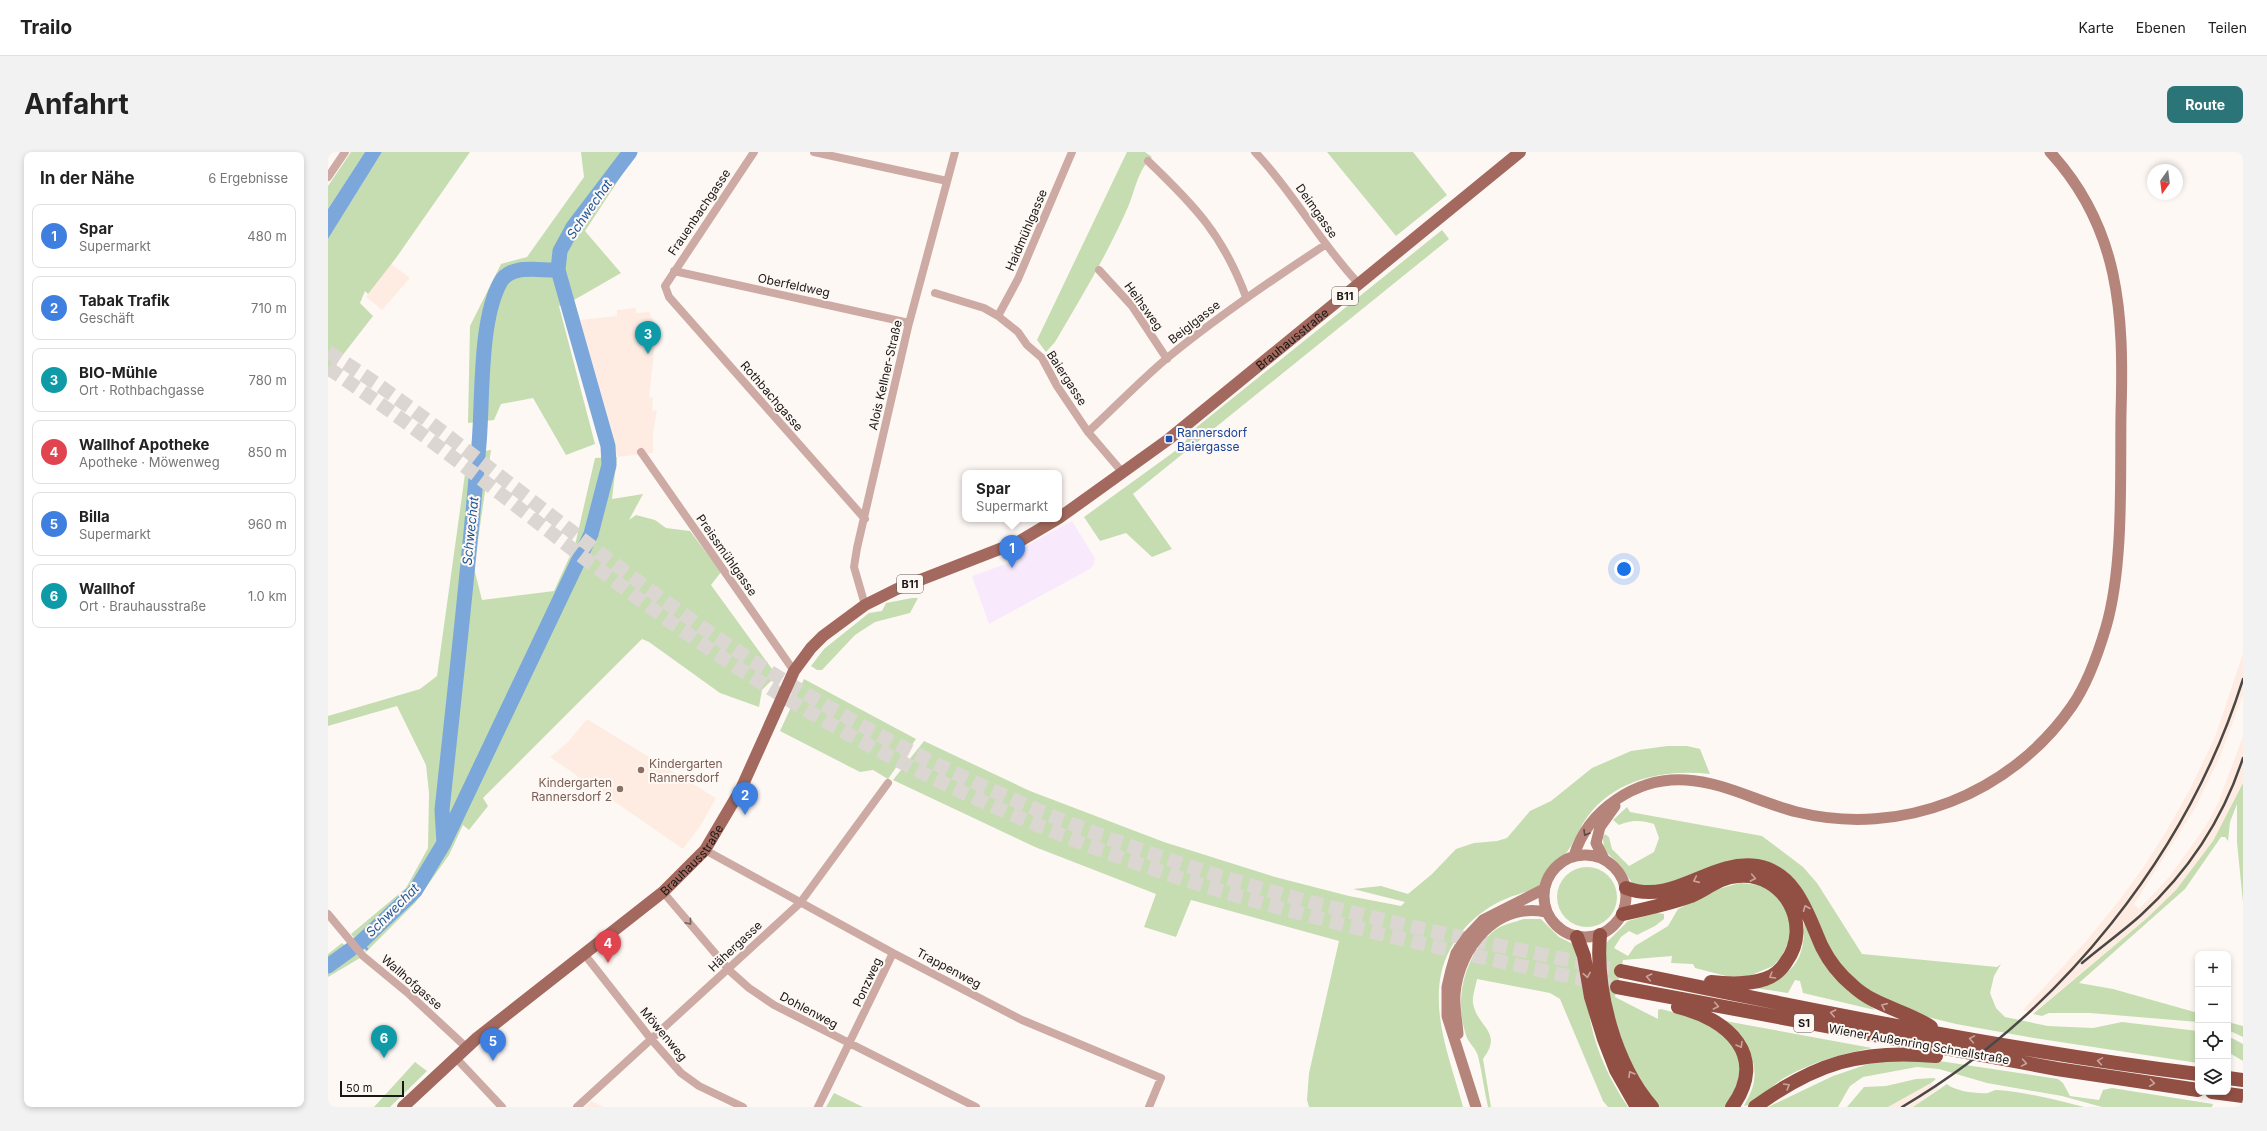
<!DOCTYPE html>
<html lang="de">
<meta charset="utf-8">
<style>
body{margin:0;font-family:Inter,sans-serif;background:#f2f2f2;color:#222}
.controls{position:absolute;right:12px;bottom:12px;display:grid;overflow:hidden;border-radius:8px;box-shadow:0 2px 6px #0003}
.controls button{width:36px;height:36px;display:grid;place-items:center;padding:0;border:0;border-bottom:1px solid #e0e0e0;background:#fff;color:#222;font:20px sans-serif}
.compass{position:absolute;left:1819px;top:12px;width:36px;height:36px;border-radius:50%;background:#fff;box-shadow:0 2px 6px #0003;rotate:194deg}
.scale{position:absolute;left:12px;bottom:10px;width:64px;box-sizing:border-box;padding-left:4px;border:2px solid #1b1715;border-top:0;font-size:11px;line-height:14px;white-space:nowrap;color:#1b1715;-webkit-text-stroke:3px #fef8f5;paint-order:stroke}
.you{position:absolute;left:1296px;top:417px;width:14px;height:14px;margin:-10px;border:3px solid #fff;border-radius:50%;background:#1a73e8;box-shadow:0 0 0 6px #1a73e833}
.badge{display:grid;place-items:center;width:26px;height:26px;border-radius:50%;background:#2b7578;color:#fff;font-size:13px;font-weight:700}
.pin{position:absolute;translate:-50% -33px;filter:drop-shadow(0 1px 2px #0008)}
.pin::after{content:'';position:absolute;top:21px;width:14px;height:12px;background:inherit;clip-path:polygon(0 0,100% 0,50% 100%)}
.popup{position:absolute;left:634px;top:318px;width:100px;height:52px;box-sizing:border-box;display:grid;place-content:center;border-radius:8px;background:#fff;filter:drop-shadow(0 1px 3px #0005);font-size:13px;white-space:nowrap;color:#767676}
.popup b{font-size:15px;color:#222}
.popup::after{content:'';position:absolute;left:50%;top:100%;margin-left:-8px;border:8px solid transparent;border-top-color:#fff}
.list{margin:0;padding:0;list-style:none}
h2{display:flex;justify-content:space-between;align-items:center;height:52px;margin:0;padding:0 16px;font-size:17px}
h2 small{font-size:13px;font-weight:400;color:#767676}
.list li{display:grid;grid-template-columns:26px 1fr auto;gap:12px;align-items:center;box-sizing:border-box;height:64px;margin:0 8px 8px;padding:0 8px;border:1px solid #e0e0e0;border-radius:8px}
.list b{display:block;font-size:15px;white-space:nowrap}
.list p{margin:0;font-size:13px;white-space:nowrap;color:#767676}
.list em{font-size:13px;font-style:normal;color:#767676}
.icon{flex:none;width:22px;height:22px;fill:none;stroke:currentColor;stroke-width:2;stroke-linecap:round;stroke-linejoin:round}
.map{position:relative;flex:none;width:1915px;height:955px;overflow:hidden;border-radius:8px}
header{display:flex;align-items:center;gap:24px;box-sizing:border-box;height:56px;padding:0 20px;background:#fff;border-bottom:1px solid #e0e0e0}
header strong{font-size:19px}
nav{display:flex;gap:22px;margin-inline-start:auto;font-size:14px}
.intro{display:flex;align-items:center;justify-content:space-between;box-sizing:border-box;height:96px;padding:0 24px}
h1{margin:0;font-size:28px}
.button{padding:10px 18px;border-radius:8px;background:#2b7578;color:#fff;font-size:14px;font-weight:700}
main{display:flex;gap:24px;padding:0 24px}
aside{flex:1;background:#fff;border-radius:8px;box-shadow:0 2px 6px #0003}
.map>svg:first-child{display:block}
</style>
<header>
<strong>Trailo</strong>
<nav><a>Karte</a><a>Ebenen</a><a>Teilen</a></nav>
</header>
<div class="intro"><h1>Anfahrt</h1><a class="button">Route</a></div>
<main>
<aside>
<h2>In der Nähe<small>6 Ergebnisse</small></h2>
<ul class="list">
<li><span class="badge" style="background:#3f7fe0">1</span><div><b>Spar</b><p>Supermarkt</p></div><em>480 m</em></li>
<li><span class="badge" style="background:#3f7fe0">2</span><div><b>Tabak Trafik</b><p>Geschäft</p></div><em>710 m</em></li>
<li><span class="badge" style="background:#0f9aa8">3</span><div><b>BIO-Mühle</b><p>Ort · Rothbachgasse</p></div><em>780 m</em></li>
<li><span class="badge" style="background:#e0444e">4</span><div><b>Wallhof Apotheke</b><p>Apotheke · Möwenweg</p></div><em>850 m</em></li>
<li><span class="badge" style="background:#3f7fe0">5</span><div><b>Billa</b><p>Supermarkt</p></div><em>960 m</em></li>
<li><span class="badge" style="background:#0f9aa8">6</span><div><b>Wallhof</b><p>Ort · Brauhausstraße</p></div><em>1.0 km</em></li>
</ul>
</aside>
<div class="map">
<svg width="1915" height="955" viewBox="0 0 1915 955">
<rect width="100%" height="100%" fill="#fef8f5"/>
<path fill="#f8e9fc" d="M 744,369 L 767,406 L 766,412 L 762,417 L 661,472 L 644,424 L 692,407 L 689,399 Z"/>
<path fill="#feece3" d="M 62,111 L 82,126 L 54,158 L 38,145 Z
M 308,156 L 308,161 L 321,160 L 329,175 L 321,245 L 325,246 L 324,258 L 329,259 L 325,280 L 325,301 L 289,305 L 278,259 L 252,168 L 289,164 L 289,158 Z
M 1915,501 L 1915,543 L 1891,607 L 1866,658 L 1806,752 L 1811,757 L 1841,725 L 1877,675 L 1890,651 L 1915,584 L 1915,631 L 1885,689 L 1848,738 L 1818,767 L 1711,856 L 1704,861 L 1695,858 L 1760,787 L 1789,751 L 1815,716 L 1839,678 L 1861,639 L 1887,585 Z
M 259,567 L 388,646 L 373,673 L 355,697 L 222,605 L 240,590 Z
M 1603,931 L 1611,936 L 1585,955 L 1560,955 Z
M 263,949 L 276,955 L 257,955 Z"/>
<path fill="#c5ddb1" d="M 23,0 L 37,0 L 0,57 L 0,34 Z
M 54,0 L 142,0 L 68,106 L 40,142 L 37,139 L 32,151 L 45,164 L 0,222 L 0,87 Z
M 253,0 L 309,0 L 257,79 L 293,121 L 246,148 L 231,154 L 267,292 L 238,303 L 205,246 L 173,252 L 166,268 L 140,271 L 142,174 L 173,112 L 199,105 L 256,25 Z
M 799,0 L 817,0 L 824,5 C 810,17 807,39 800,55 C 780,101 753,146 727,190 L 718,200 L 709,188 Z
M 999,0 L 1085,0 L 1119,43 L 1068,84 Z
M 1114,78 L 1121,87 L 805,342 L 844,397 L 824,405 L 798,381 L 772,389 L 756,365 L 854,294 L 865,278 Z
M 163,298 L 146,416 L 154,448 L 226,439 L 247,393 L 267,306 L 289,305 L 284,347 L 315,342 L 301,368 L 308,363 L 327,368 L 338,376 L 362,379 L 393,420 L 383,433 L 447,521 L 446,526 L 434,538 L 431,555 L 392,541 L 321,490 L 314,487 L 155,646 L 160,654 L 141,678 L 135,673 L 121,703 L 87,751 L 38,800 L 23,782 L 78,736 L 100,696 L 101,641 L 98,613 L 69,554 L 0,574 L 0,564 L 92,537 L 109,524 L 137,322 L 142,301 Z
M 584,446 L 590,446 L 582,461 L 547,470 L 527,483 L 494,518 L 489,518 L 483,514 L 496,497 L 541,461 L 554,459 L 558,451 Z
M 476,527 L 588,587 L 560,627 L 545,618 L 532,620 L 452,579 Z
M 596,589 L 702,639 L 836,690 L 947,725 L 1021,744 L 1073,754 L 1077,750 L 1025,737 L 1053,734 L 1080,742 L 1104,722 L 1128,697 L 1146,691 L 1169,689 L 1179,686 L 1202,659 L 1223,649 L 1264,616 L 1303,599 L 1339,594 L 1359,594 L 1372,597 L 1382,622 C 1339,617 1288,626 1260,664 C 1252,674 1246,691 1239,700 C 1235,706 1227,708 1223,713 C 1219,718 1217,727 1213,732 C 1206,739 1189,742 1180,746 C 1147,759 1121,787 1113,822 C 1104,867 1124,913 1135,955 L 981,955 L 979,948 L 981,921 L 1011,789 L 863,748 L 848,785 L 816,775 L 828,742 L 707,695 L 565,628 Z
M 1915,631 L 1915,750 L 1909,691 L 1909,652 L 1902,670 L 1900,689 L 1897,685 L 1893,685 L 1857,737 L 1751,831 L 1785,837 L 1870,861 L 1870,870 L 1762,861 L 1721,861 L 1714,864 L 1705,862 L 1818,767 L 1848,738 L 1885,689 Z
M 1299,655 L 1302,660 L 1434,684 L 1475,715 L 1489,731 L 1534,802 L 1669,815 L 1673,812 L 1666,824 L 1662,841 L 1668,856 L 1677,865 L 1720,874 L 1765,876 L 1794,870 L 1870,879 L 1870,911 L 1706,886 L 1628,872 L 1587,862 L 1561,853 L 1517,821 L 1456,723 L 1324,737 L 1304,731 L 1292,713 L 1276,698 L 1275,685 L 1277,682 L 1281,685 L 1284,697 L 1301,714 L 1326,700 L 1331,686 L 1326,672 C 1313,668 1303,668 1291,673 L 1285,668 Z
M1229 745a30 30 0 1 1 60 0a30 30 0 1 1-60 0Z
M 1412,731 L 1432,733 L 1448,743 L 1460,758 L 1465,782 L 1453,805 L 1445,814 L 1421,824 L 1402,825 L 1367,816 L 1365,812 L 1343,811 L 1344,804 L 1295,808 L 1287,845 L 1330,867 L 1330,858 L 1333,857 L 1367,866 L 1402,886 L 1415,916 L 1400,955 L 1330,955 L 1301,908 L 1280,846 L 1276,812 L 1278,791 L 1300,769 L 1329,761 L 1336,762 L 1336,767 L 1327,774 L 1309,783 L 1301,779 L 1293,785 L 1286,796 L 1300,804 L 1307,794 L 1340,774 L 1350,757 L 1390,737 Z
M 1196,767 L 1213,767 L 1231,785 L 1245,792 C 1257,816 1258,845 1263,872 C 1269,901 1283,930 1300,955 L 1280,955 L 1275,949 L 1232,847 L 1222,841 L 1149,827 C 1148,833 1144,845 1145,851 C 1149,876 1176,879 1155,907 L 1163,955 L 1160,955 C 1156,938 1154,920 1150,904 C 1148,897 1142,892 1139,886 C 1125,848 1136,803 1167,778 C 1175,772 1187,770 1196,767 Z
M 1476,771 L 1540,852 L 1547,858 L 1475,841 L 1472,829 L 1467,828 L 1460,841 L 1427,836 C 1463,823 1477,812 1476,771 Z
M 14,791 L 32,806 L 0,825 L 0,802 Z
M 1397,869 L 1544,896 C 1513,902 1484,910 1456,926 C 1442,934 1432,952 1416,954 C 1418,949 1422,943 1424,937 C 1433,912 1417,884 1397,869 Z
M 1900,870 L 1915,874 L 1915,885 L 1900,878 Z
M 1900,884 L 1915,892 L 1915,909 L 1900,900 Z
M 1598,907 L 1730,927 L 1735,931 L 1742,944 L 1771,948 L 1775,938 L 1784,936 L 1885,952 L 1884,955 L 1774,955 L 1734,944 L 1659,931 L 1611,917 L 1589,915 L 1535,925 L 1522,934 L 1510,955 L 1440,955 L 1505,924 L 1549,909 Z
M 87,910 L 99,919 L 62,955 L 46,955 Z
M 1605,926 L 1608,927 L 1603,931 L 1560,955 L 1519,955 L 1536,935 L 1558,934 L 1588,927 Z
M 1619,932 C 1626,939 1649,942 1660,941 C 1663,940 1665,938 1669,938 C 1698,940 1728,948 1756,955 L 1585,955 Z
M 506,941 L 535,955 L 498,955 Z"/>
<path fill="#7ba7db" d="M 37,0 L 54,0 L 0,87 L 0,57 Z"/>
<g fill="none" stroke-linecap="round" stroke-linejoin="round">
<path stroke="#7ba7db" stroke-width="2.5" d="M 33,790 L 39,797"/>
<path stroke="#7ba7db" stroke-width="15" d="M 116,691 L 114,658 C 127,536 141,414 151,292 C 155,247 151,170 172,131 C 182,111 211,119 230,118
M 0,814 L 33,790 L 87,739 L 116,691 L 263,382 L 281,313 L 280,294 L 230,118 L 232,99 L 245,75 L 302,0"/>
<path stroke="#dcd6d3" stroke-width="14" stroke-dasharray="14 7" stroke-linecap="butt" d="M 0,200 C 62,238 120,284 177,328 C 260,392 343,457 431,513 C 575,604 732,675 895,725 C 1025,765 1160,791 1293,819
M 0,216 C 146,313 276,431 424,525 C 569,617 728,689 893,739 C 1023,778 1157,806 1289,835"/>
<path stroke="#cdaba4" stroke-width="8" d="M 426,0 L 337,134 L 341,145 L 537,367
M 486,0 L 619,29
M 927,0 C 966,41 992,91 1031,132
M 820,9 C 867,54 895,83 918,145
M 0,25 L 17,0
M 771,118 L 804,154 L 839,207
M 346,119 L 581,171
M 607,141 L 656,156 L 670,164 L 690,180 L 699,193 L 714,206 L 729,234 L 760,280 L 795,321
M 670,164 L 690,127 L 744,0
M 760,280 C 786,256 811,230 838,207 C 889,165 942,129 997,93
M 313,300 L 466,519
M 537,453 L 526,415 L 529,396 L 580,175 L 627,0
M 377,698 L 565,801 L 694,868 L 833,926 L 821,955
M 335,740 L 403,820 L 421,836 L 446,853 L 648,955
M 0,762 L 35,804 L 81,842 L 138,895
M 257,803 L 323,887 L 353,921 L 371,934 L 415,955
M 127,905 L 174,955
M 249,955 L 472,751 L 560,631
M 490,955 L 565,801"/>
<path stroke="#b5857b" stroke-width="11" d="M1216 744a41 41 0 1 1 82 0a41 41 0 1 1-82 0Z
M 1246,704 C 1260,657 1309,625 1358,628 C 1396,630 1432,651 1469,660 C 1573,686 1683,642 1744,554 C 1760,531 1770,502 1778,475 C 1796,413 1792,325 1793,261 C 1796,162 1792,76 1722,0
M 1276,707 L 1268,691 L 1272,675 L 1287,654
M 1130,882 C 1129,868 1126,855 1127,842 C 1131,795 1169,750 1218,760
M 1148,955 L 1119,864 L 1119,835 L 1123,818 L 1128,801 L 1139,785 L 1155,768 L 1216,737"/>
<g stroke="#a3695e" stroke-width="12">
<path id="s1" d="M 731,366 L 841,287 L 1192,0"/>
<path id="s2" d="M 75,955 L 149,886 L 335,740 L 377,698 L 413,637 L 466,519 L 483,496 L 495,484 L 537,453 L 569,437 L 692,389 L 729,367"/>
</g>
<path stroke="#925045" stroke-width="14" d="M 1298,736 C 1347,754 1382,707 1429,714 C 1469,721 1480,764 1494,795 C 1501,809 1512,823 1524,833 C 1547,855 1578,858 1603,875
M 1295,762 C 1318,757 1341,752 1363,744 C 1379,737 1392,725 1410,724 C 1457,720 1485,774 1458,810 C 1453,818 1446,824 1437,827 C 1420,833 1401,832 1383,830
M 1272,783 C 1267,839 1287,912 1324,955
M 1249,785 L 1256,804 L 1263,845 L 1276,887 L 1288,918 L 1309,955
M 1293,819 C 1484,858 1676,898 1870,922
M 1289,835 L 1729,917 L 1870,938
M 1350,855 C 1400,867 1441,904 1404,955
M 1900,926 L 1915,928
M 1884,940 L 1915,944
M 1427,955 C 1487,911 1534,897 1608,904"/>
<path stroke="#4b4745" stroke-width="2.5" d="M 1754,811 C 1773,795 1794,780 1813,763 C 1860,720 1895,667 1915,606
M 1574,955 C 1732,862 1860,702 1915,527"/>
</g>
<defs><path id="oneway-chevron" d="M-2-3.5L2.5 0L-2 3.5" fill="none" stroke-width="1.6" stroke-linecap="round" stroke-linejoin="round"/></defs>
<use stroke="#604843" href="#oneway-chevron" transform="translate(1258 681) rotate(120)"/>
<g stroke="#c8a49d">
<use href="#oneway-chevron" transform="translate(1425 726) rotate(11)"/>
<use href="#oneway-chevron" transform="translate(1368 728) rotate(156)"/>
<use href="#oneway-chevron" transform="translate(1478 756) rotate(-113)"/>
<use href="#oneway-chevron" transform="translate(1259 823) rotate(80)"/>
<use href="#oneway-chevron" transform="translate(1444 824) rotate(149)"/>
<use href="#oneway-chevron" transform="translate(1321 825) rotate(-168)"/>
<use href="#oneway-chevron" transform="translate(1388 854) rotate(11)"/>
<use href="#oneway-chevron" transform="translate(1556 854) rotate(-156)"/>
<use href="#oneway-chevron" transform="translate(1505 861) rotate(-169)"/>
<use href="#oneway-chevron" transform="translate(1644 887) rotate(-170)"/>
<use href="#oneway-chevron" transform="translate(1412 893) rotate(59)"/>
<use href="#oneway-chevron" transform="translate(1772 909) rotate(-171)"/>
<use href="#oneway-chevron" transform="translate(1696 911) rotate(10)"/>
<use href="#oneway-chevron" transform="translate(1303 922) rotate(-120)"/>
<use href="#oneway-chevron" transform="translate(1824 931) rotate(8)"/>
<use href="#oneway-chevron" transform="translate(1459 934) rotate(-31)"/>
</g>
<use stroke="#74615c" href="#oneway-chevron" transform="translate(361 770) rotate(50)"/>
<rect fill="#1a4fb4" stroke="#fef8f5" stroke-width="1.5" x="837" y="283" width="8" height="8" rx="2"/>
<g fill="#8d6e63" stroke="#fef8f5" stroke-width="1.5">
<circle cx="313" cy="618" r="4"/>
<circle cx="292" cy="637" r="4"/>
</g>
<g text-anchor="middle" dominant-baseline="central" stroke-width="4" stroke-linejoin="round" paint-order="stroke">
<g fill="#fef8f5" stroke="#5f5a58" stroke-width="1">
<rect x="1004" y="135" width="26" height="18" rx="3"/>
<rect x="569" y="423" width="26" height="18" rx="3"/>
<rect x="1466" y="862" width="20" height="18" rx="3"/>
</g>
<g font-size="11" font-weight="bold" fill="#1b1715">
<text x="1017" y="144">B11</text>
<text x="582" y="432">B11</text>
<text x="1476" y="871">S1</text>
</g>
<g font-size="12" fill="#1b1715" stroke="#fef8f5">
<text transform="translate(989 59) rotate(55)">Deimgasse</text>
<text transform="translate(371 60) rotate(-56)">Frauenbachgasse</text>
<text transform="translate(698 78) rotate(-67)">Haidmühlgasse</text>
<text transform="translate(466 133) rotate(12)">Oberfeldweg</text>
<text transform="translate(816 154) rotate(54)">Heihsweg</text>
<text transform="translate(866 170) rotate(-38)">Beiglgasse</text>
<text stroke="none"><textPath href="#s1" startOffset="294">Brauhausstraße</textPath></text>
<text transform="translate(557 223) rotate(-77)">Alois Kellner-Straße</text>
<text transform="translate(739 226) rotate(57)">Baiergasse</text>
<text transform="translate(444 244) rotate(49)">Rothbachgasse</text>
<text transform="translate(399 403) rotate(55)">Preissmühlgasse</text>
<text stroke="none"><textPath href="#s2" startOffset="381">Brauhausstraße</textPath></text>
<text transform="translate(407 794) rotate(-43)">Hähergasse</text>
<text transform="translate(621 816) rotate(28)">Trappenweg</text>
<text transform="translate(84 830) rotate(41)">Wallhofgasse</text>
<text transform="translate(539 830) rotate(-65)">Ponzweg</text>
<text transform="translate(481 858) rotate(28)">Dohlenweg</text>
<text transform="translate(336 882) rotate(50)">Möwenweg</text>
<text transform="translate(1591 892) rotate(10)">Wiener Außenring Schnellstraße</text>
</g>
<g font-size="12" fill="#164399" stroke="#fef8f5" text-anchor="start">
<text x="849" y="280">Rannersdorf<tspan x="849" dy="14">Baiergasse</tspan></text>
</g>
<g font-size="12" fill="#785e54" stroke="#fef8f5" text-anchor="start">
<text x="321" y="611">Kindergarten<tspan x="321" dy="14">Rannersdorf</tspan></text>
<text x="284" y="630" text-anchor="end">Kindergarten<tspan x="284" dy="14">Rannersdorf 2</tspan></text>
</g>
<g font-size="13" font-style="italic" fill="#1c5797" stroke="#fef8f5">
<text transform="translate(261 57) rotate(-55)">Schwechat</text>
<text transform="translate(142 379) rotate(-84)">Schwechat</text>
<text transform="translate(64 758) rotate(-45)">Schwechat</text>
</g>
</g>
</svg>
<div class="controls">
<button>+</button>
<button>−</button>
<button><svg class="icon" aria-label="locate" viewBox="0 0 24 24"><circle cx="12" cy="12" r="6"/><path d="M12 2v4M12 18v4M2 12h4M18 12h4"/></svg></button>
<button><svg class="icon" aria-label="layers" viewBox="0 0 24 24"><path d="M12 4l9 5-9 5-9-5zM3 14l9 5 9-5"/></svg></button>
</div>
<svg class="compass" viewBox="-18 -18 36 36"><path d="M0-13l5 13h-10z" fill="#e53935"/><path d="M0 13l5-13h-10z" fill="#767676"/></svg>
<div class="scale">50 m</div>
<div class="you"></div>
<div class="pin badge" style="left:684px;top:416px;background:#3f7fe0">1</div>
<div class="popup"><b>Spar</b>Supermarkt</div>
<div class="pin badge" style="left:417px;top:663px;background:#3f7fe0">2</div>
<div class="pin badge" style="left:320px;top:202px;background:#0f9aa8">3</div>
<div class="pin badge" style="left:280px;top:811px;background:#e0444e">4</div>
<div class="pin badge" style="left:165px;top:909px;background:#3f7fe0">5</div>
<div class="pin badge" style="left:56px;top:906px;background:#0f9aa8">6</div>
</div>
</main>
